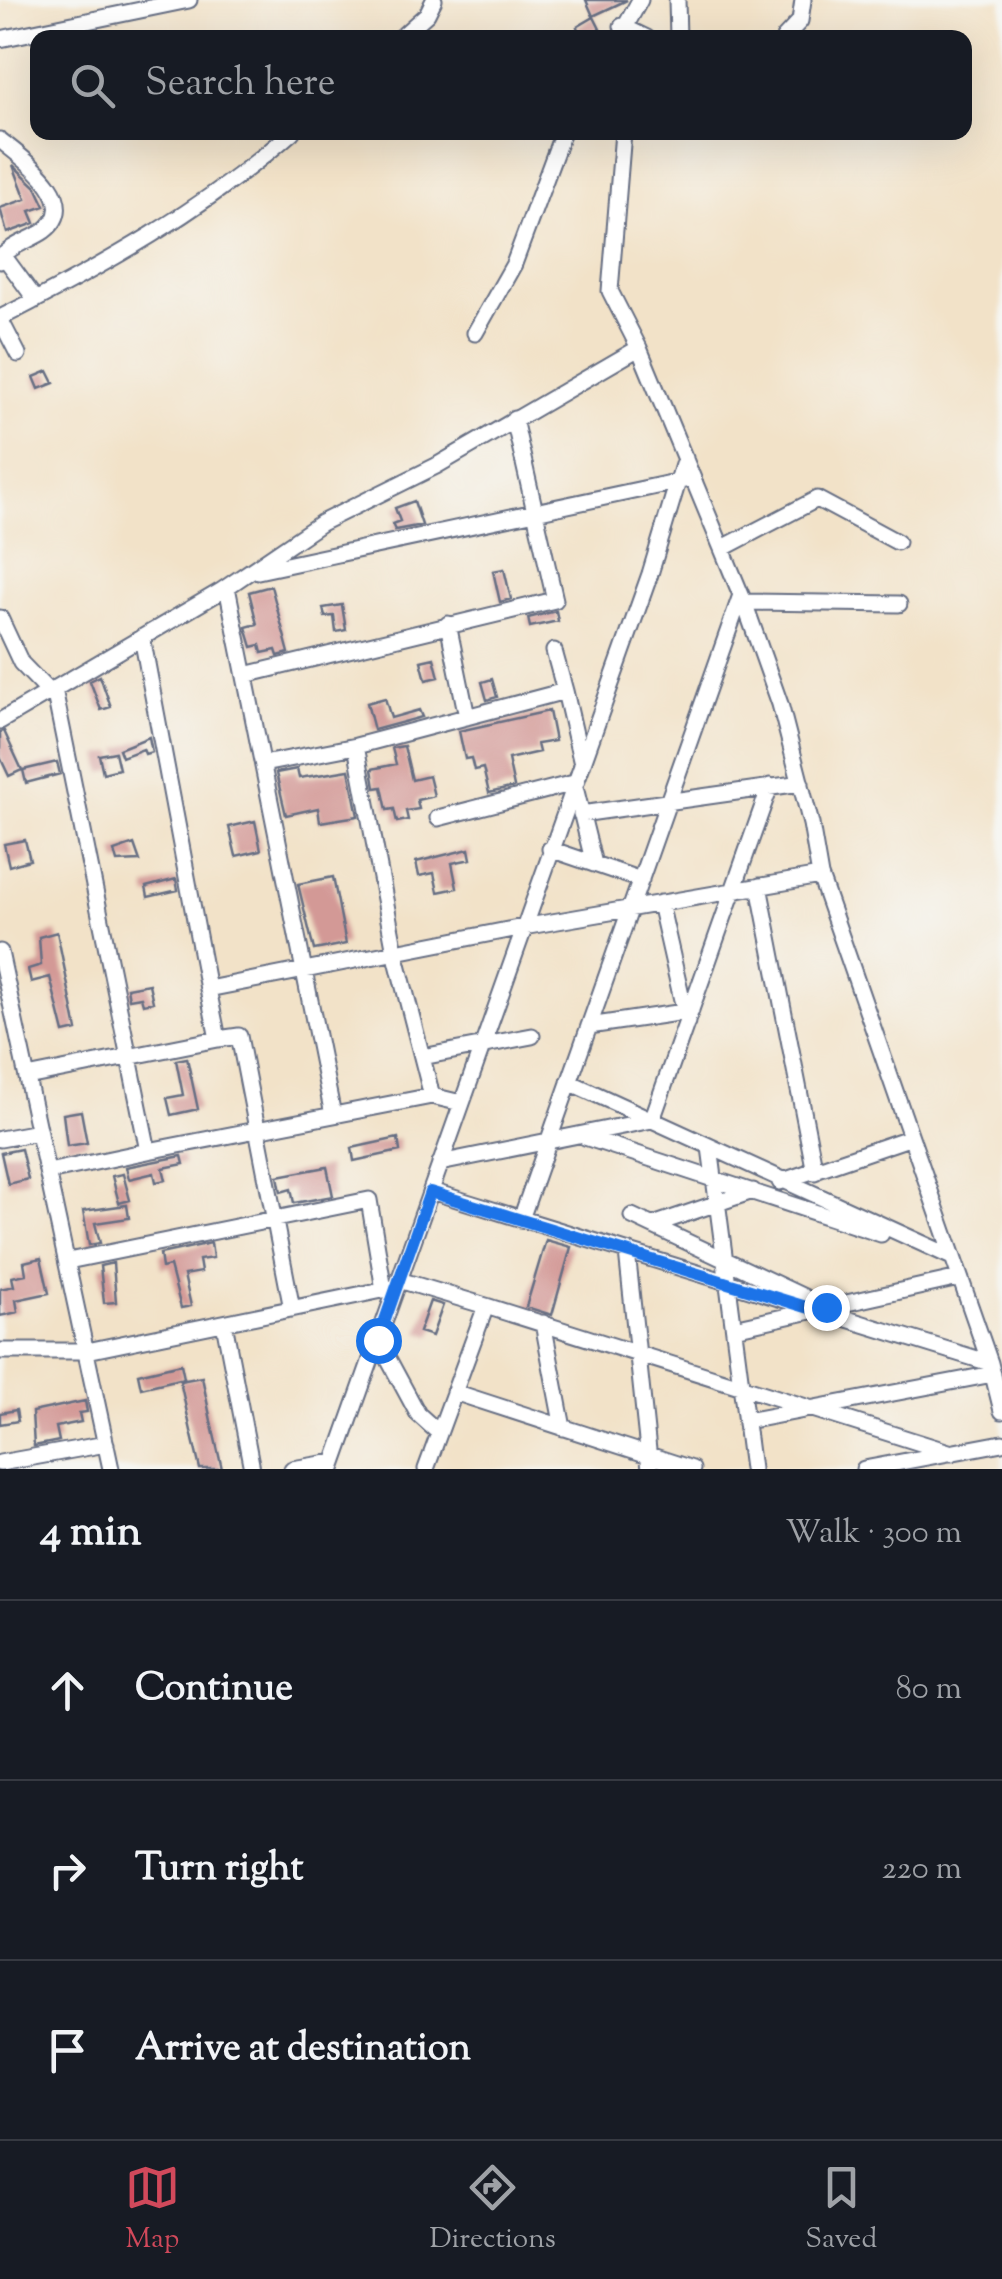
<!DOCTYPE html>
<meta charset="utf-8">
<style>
body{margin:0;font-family:"Sorts Mill Goudy",serif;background:#242831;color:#f1f3f6}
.stop{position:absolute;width:30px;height:30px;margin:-22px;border:8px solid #1a73e8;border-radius:50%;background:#fff}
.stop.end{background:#1a73e8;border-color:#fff;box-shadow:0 2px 10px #0008}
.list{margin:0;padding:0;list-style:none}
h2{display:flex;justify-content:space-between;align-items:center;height:130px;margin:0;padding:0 40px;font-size:42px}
h2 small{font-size:32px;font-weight:400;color:#9ea1a6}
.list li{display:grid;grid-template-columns:65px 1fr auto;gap:30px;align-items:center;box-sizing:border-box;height:180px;padding:0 40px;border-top:2px solid #363941}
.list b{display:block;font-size:38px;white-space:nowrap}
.list em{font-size:32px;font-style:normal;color:#9ea1a6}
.icon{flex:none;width:55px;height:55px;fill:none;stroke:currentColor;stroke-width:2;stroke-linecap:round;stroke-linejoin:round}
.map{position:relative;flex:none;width:1002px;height:1469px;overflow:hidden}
.search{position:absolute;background:#171b24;box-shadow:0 10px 40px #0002;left:30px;right:30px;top:30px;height:110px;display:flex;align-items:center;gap:25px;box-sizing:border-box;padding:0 35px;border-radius:20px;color:#9ea1a6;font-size:38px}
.sheet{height:670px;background:#171b24}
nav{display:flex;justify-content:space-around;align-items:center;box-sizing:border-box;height:140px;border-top:2px solid #363941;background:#171b24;font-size:28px;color:#9ea1a6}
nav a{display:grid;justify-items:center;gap:5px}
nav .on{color:#d1495b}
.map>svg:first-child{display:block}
</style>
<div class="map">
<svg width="1002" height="1469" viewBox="0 0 1002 1469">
<rect width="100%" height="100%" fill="#f6f6f2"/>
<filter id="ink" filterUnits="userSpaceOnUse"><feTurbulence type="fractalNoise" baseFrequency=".01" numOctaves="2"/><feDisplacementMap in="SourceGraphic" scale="20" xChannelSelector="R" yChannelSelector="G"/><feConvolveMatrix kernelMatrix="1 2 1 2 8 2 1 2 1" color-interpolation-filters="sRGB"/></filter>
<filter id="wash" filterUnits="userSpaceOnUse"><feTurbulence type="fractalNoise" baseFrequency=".0048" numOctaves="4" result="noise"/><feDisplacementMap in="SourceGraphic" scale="40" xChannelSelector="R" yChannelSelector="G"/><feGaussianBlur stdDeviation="2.25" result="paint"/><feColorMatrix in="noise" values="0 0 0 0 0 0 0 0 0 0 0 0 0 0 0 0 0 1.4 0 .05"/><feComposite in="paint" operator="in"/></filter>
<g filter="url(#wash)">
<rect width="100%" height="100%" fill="#f2e2c8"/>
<g id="blocks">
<path fill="#d39996" d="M 586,0 L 627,0 L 593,16 Z
M 594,17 L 600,29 L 583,38 L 577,27 Z
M 13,165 L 36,187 L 45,206 L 30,211 L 35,223 L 7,233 L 0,208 L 26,199 Z
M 48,371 L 54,383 L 39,389 L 34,377 Z
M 414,501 L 422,525 L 395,530 L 392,524 L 400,521 L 395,508 Z
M 504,569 L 511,599 L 500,602 L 493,571 Z
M 271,586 L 289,653 L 278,656 L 276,650 L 262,653 L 260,645 L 252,647 L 246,627 L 257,624 L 249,592 Z
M 342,605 L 346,630 L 336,632 L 334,616 L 325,617 L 323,608 Z
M 556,611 L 558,621 L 530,627 L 528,618 Z
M 434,658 L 439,677 L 426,680 L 421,661 Z
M 100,676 L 111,707 L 101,710 L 90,681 Z
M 492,679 L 497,697 L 487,700 L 482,682 Z
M 385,698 L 391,718 L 419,710 L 422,717 L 374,730 L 367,703 Z
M 549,711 L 555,741 L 537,744 L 539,752 L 508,759 L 514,787 L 489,793 L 483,768 L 474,770 L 471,758 L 465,759 L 459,731 Z
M 4,731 L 22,770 L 9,776 L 0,757 L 0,732 Z
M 149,737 L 152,752 L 145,754 L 143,749 L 122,757 L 119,749 Z
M 404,746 L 412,780 L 429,776 L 434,796 L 417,800 L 419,809 L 406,811 L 408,820 L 397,822 L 394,809 L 387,810 L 382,787 L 375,788 L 372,769 L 396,764 L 392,748 Z
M 115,752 L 119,769 L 103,773 L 99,755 Z
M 57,762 L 60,774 L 26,783 L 23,770 Z
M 297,769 L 299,778 L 349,770 L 358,816 L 320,822 L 318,808 L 286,815 L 276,773 Z
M 255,821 L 261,850 L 236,856 L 229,827 Z
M 25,840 L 30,860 L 9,866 L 4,844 Z
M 134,844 L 140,861 L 117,862 L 114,851 Z
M 469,849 L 471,859 L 452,863 L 457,888 L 438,892 L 434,873 L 419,876 L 416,862 Z
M 333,877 L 346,944 L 314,950 L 298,884 Z
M 176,879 L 178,890 L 148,897 L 146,887 Z
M 57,932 L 77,1030 L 64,1033 L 50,977 L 31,982 L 28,969 L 41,965 L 39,937 Z
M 149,984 L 153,1002 L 143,1004 L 141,997 L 129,999 L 127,988 Z
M 187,1058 L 198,1109 L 171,1115 L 167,1098 L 183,1095 L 176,1060 Z
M 81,1111 L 87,1143 L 67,1146 L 63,1114 Z
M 398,1138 L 400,1151 L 354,1161 L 352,1148 Z
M 21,1149 L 28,1179 L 8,1184 L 1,1153 Z
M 182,1156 L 184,1164 L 163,1168 L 166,1180 L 156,1182 L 154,1173 L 129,1179 L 126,1167 Z
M 327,1167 L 333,1196 L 294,1203 L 291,1189 L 281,1192 L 278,1176 Z
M 123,1174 L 130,1200 L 119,1203 L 112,1176 Z
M 127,1205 L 129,1218 L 95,1223 L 100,1243 L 89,1245 L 83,1211 Z
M 546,1240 L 571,1247 L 552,1315 L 526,1307 Z
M 211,1243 L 213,1258 L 199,1260 L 201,1272 L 184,1275 L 191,1306 L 181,1308 L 170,1266 L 162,1268 L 160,1254 Z
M 41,1258 L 49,1293 L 16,1300 L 18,1312 L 0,1316 L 0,1289 L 14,1286 L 12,1277 L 26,1274 L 24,1262 Z
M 113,1263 L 116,1302 L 104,1303 L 100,1266 Z
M 430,1301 L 443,1305 L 432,1336 L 419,1332 Z
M 181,1364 L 184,1378 L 141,1388 L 138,1374 Z
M 202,1377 L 211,1421 L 222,1469 L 200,1469 L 191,1431 L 180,1381 Z
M 85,1401 L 87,1412 L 79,1413 L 81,1422 L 56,1427 L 59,1441 L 34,1446 L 32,1412 Z
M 16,1410 L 18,1421 L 0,1424 L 0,1413 Z"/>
</g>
</g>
<g filter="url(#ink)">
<use href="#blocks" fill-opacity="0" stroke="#666e83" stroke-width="2.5"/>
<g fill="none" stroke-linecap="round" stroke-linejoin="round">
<defs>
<path id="minor" d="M 677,0 L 678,38
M 622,26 L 647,38
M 400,38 L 427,14 L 434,0
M 619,38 L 640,0
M 784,38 L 800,21 L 803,0
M 0,39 L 189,0
M 623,132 L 610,291 L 639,348 L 744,602 L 780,704 L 811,824 L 820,876
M 0,140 C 21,157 85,200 44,231 C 30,241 8,245 0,261
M 3,255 L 36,300
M 0,318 C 102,267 206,208 292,132
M 0,319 L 18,354
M 475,333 L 514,264 L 563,132
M 723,548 L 817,499 L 897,542
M 258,571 L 685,480
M 227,587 L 333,1115
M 744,602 L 899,604
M 0,618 L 21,663 L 49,692
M 448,624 L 467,717
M 142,637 L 208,989 L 523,927 L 820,876 L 990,1363 L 1002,1411
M 554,651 L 565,691
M 245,675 L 555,600 L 514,419
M 0,721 L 221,591 L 321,523 L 436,466 L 639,348
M 356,746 L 565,691 L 581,760
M 263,764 L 356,746 L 395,952 L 432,1096
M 581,814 L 801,783
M 438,818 L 574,783 L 594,864
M 550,849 L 641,880
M 759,886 L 815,1172
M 660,903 L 687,1022
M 0,952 L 111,1469
M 589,1026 L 691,1011
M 218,1039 L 239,1036 L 292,1309
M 422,1057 L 532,1036
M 27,1077 L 218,1039 L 208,989
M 569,1082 L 952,1257
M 585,1137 L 881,1234
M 0,1139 L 39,1132
M 710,1147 L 752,1469
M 148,1151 L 432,1096 L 461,1103
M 440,1163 L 652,1120 L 770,786
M 48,1172 L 148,1151 L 54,689
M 780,1182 L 909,1138
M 431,1191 L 990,1363
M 632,1216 L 804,1297
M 521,1219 L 741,595
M 653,1225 L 753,1191
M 627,1252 L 650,1469
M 68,1261 L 369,1200 L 384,1290
M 399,1280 L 486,1306 L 426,1469
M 486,1306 L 952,1453
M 224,1323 L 252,1469
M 543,1323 L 563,1428
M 734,1328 L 959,1278
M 378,1340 L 418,1414 L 439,1433
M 0,1351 L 87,1351 L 397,1287
M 454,1392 L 692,1469
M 746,1421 L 993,1374
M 0,1463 L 106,1444
M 292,1469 L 334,1462
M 332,1469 L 650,574 L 685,458
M 864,1469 L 1002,1443"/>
</defs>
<use href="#minor" stroke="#666e83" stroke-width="19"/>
<use href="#minor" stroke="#fff" stroke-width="15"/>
</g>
</g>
<g fill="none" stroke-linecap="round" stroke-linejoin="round" filter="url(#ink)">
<path stroke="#1a73e8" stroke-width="12" d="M 378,1340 L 430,1192 L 816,1310 L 826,1307"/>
</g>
</svg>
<div class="stop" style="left:378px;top:1340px"></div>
<div class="stop end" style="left:826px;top:1307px"></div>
<div class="search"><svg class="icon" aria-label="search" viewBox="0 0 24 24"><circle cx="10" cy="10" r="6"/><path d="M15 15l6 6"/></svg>Search here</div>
</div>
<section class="sheet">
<h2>4 min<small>Walk · 300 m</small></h2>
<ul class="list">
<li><svg class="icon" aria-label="ahead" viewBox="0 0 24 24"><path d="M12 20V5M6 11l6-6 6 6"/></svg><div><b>Continue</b></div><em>80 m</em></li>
<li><svg class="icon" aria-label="right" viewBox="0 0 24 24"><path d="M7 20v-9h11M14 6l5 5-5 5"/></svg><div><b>Turn right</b></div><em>220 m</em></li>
<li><svg class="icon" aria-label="arrive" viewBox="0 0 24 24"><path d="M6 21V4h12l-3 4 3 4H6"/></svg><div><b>Arrive at destination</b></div></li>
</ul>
</section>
<nav>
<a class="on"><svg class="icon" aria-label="map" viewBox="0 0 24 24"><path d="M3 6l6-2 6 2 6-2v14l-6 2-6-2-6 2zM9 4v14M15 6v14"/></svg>Map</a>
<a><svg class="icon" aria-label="directions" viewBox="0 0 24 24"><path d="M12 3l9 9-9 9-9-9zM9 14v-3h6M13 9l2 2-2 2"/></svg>Directions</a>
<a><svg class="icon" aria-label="saved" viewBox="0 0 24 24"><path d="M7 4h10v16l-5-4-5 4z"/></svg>Saved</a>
</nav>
